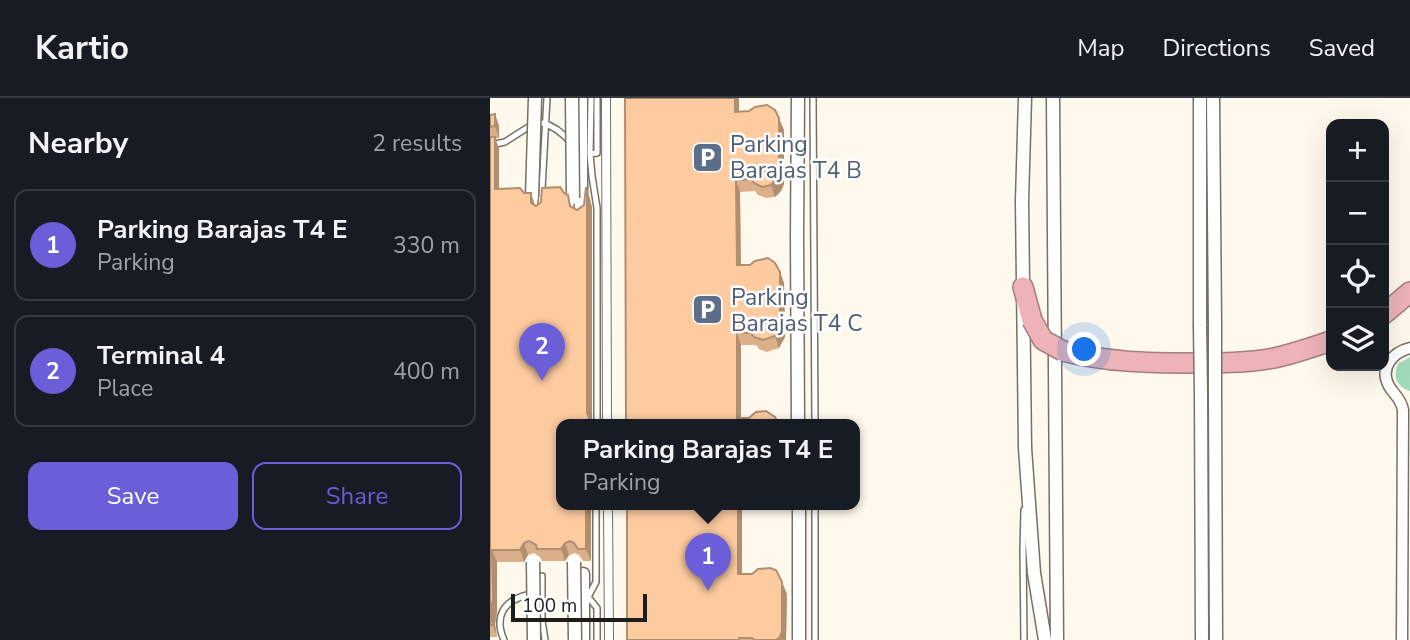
<!DOCTYPE html>
<meta charset="utf-8">
<style>
body{margin:0;font-family:"Nunito Sans",sans-serif;background:#20242c;color:#f1f3f6}
.controls{position:absolute;right:21px;top:21px;display:grid;overflow:hidden;border-radius:14px;box-shadow:0 7px 28px #0002}
.controls button{width:63px;height:63px;display:grid;place-items:center;padding:0;border:0;border-bottom:2px solid #363941;background:#171b24;color:#f1f3f6;font:35px sans-serif}
.scale{position:absolute;left:21px;bottom:18px;width:136px;box-sizing:border-box;padding-left:7px;border:4px solid #1f1d19;border-top:0;font-size:19px;line-height:24px;white-space:nowrap;color:#1f1d19;-webkit-text-stroke:5px #fff;paint-order:stroke}
.you{position:absolute;left:595px;top:252px;width:24px;height:24px;margin:-18px;border:5px solid #fff;border-radius:50%;background:#1a73e8;box-shadow:0 0 0 10px #1a73e833}
.badge{display:grid;place-items:center;width:46px;height:46px;border-radius:50%;background:#6a5fd8;color:#fff;font-size:23px;font-weight:700}
.pin{position:absolute;translate:-50% -58px;filter:drop-shadow(0 2px 4px #0008)}
.pin::after{content:'';position:absolute;top:37px;width:24px;height:21px;background:inherit;clip-path:polygon(0 0,100% 0,50% 100%)}
.popup{position:absolute;left:66px;top:321px;width:304px;height:91px;box-sizing:border-box;display:grid;place-content:center;border-radius:14px;background:#171b24;filter:drop-shadow(0 2px 5px #0005);font-size:23px;white-space:nowrap;color:#9ea1a6}
.popup b{font-size:26px;color:#f1f3f6}
.popup::after{content:'';position:absolute;left:50%;top:100%;margin-left:-14px;border:14px solid transparent;border-top-color:#171b24}
.list{margin:0;padding:0;list-style:none}
h2{display:flex;justify-content:space-between;align-items:center;height:91px;margin:0;padding:0 28px;font-size:30px}
h2 small{font-size:23px;font-weight:400;color:#9ea1a6}
.list li{display:grid;grid-template-columns:46px 1fr auto;gap:21px;align-items:center;box-sizing:border-box;height:112px;margin:0 14px 14px;padding:0 14px;border:2px solid #363941;border-radius:14px}
.list b{display:block;font-size:26px;white-space:nowrap}
.list p{margin:0;font-size:23px;white-space:nowrap;color:#9ea1a6}
.list em{font-size:23px;font-style:normal;color:#9ea1a6}
.actions{display:flex;gap:14px;padding:21px 28px}
.actions a{flex:1;padding:16px 0;border:2px solid #6a5fd8;border-radius:14px;text-align:center;font-size:24px;color:#6a5fd8}
.actions .main{background:#6a5fd8;color:#fff}
.icon{flex:none;width:38px;height:38px;fill:none;stroke:currentColor;stroke-width:2;stroke-linecap:round;stroke-linejoin:round}
.map{position:relative;flex:none;width:920px;height:542px;overflow:hidden}
header{display:flex;align-items:center;gap:42px;box-sizing:border-box;height:98px;padding:0 35px;background:#171b24;border-bottom:2px solid #363941}
header strong{font-size:33px}
nav{display:flex;gap:38px;margin-inline-start:auto;font-size:24px}
main{display:flex}
aside{flex:1;background:#171b24}
.map>svg:first-child{display:block}
</style>
<header>
<strong>Kartio</strong>
<nav><a>Map</a><a>Directions</a><a>Saved</a></nav>
</header>
<main>
<aside>
<h2>Nearby<small>2 results</small></h2>
<ul class="list">
<li><span class="badge">1</span><div><b>Parking Barajas T4 E</b><p>Parking</p></div><em>330 m</em></li>
<li><span class="badge">2</span><div><b>Terminal 4</b><p>Place</p></div><em>400 m</em></li>
</ul>
<div class="actions"><a class="main">Save</a><a>Share</a></div>
</aside>
<div class="map">
<svg width="920" height="542" viewBox="0 0 920 542">
<rect width="100%" height="100%" fill="#fff9ed"/>
<path fill="#a1dabb" d="M 920,259 L 920,293 C 906,289 902,277 909,265 Z"/>
<g fill="none" stroke-linecap="round" stroke-linejoin="round">
<defs>
<path id="service" d="M 101,0 L 100,56 L 102,78 L 107,110 L 107,327
M 323,0 L 325,327
M 52,25 C 65,28 73,35 81,45
M 0,47 L 15,44 L 43,26
M 100,56 L 107,55 L 107,0
M 51,109 L 57,0
M 106,407 L 106,484 L 98,499 L 107,510 L 107,542
M 325,407 L 325,542
M 534,412 L 533,452 L 534,542
M 52,478 L 52,522 L 55,542
M 14,542 C 4,519 13,503 37,497"/>
<path id="pedestrian" d="M 116,0 L 117,327
M 118,407 L 119,542"/>
<path id="minor" d="M 912,542 L 913,312 C 911,300 904,297 899,288 C 889,270 903,254 920,250"/>
<path id="tertiary" d="M 308,0 L 307,136 L 308,327
M 535,0 L 532,103 L 535,350 L 544,475 L 555,542
M 563,0 L 567,542
M 710,0 L 710,228
M 723,0 L 725,225
M 91,115 L 91,0
M 711,295 L 712,542
M 725,295 L 726,542
M 309,407 L 309,542
M 93,476 L 93,542"/>
<path id="motorway" d="M 533,189 L 542,222
M 894,216 L 920,194
M 573,253 C 615,264 659,265 702,265 C 730,265 757,265 784,260 C 803,256 823,249 841,243"/>
</defs>
<use href="#service" stroke="#767166" stroke-width="8"/>
<use href="#pedestrian" stroke="#767166" stroke-width="10"/>
<use href="#minor" stroke="#767166" stroke-width="13"/>
<use href="#tertiary" stroke="#767166" stroke-width="15"/>
<use href="#motorway" stroke="#a57e7f" stroke-width="22"/>
<use href="#service" stroke="#fff" stroke-width="5"/>
<use href="#pedestrian" stroke="#fff" stroke-width="8"/>
<use href="#minor" stroke="#fff" stroke-width="10"/>
<use href="#tertiary" stroke="#fff" stroke-width="12"/>
<use href="#motorway" stroke="#edb3b6" stroke-width="19"/>
<defs>
<path id="tertiary-bridge" d="M 82,0 L 83,100
M 42,99 L 45,0
M 710,228 L 711,295
M 725,295 L 725,225
M 43,464 L 44,542
M 84,464 L 85,542"/>
<path id="motorway-bridge" d="M 542,222 L 553,242 L 573,253"/>
</defs>
<use href="#tertiary-bridge" stroke="#767166" stroke-width="15" stroke-linecap="butt"/>
<use href="#motorway-bridge" stroke="#a57e7f" stroke-width="22" stroke-linecap="butt"/>
<use href="#tertiary-bridge" stroke="#fff" stroke-width="12"/>
<use href="#motorway-bridge" stroke="#edb3b6" stroke-width="19"/>
</g>
<path fill="#daaf8a" d="M 249,0 L 249,14 L 294,32 L 294,86 L 291,93 L 285,99 L 276,100 L 268,97 L 265,93 L 250,94 L 251,167 L 290,174 L 294,185 L 295,239 L 289,250 L 277,254 L 269,251 L 266,247 L 251,247 L 251,320 L 136,327 Z
M 5,16 L 9,28 L 9,40 L 5,41 L 9,51 L 9,91 L 45,108 L 82,109 L 87,112 L 94,107 L 96,89 L 100,101 L 102,110 L 102,327 L 71,327 L 101,407 L 101,463 L 93,463 L 89,457 L 85,455 L 79,457 L 75,463 L 52,463 L 50,459 L 44,455 L 38,457 L 34,464 L 7,464 L 7,514 L 5,526 L 7,539 L 0,539 L 0,17 Z
M 252,407 L 252,476 L 297,496 L 296,542 L 137,542 Z"/>
<path fill="#b18e70" d="M 245,0 L 249,0 L 249,26 L 245,14 Z
M 5,16 L 9,28 L 9,40 L 5,28 Z
M 289,20 L 294,32 L 294,86 L 291,93 L 285,99 L 281,87 Z
M 5,39 L 9,51 L 9,103 L 5,91 Z
M 246,82 L 250,94 L 251,179 L 247,167 Z
M 96,89 L 100,101 L 102,110 L 102,327 L 99,327 L 97,315 Z
M 41,95 L 45,107 L 45,117 L 41,105 Z
M 290,174 L 294,185 L 295,239 L 289,250 L 285,238 Z
M 247,235 L 251,247 L 251,327 L 247,320 Z
M 96,407 L 101,407 L 101,463 L 96,451 Z
M 248,407 L 252,407 L 252,488 L 248,476 Z
M 34,445 L 38,457 L 34,464 L 30,452 Z
M 75,445 L 79,457 L 75,463 L 71,451 Z
M 2,452 L 7,464 L 7,514 L 5,526 L 7,539 L 3,527 L 0,514 Z
M 292,484 L 297,496 L 296,542 L 286,542 Z"/>
<path fill="#fdcba0" stroke="#b18e70" stroke-width="2" d="M 135,0 L 245,0 L 245,14 L 259,13 L 265,9 L 277,7 L 285,12 L 289,20 L 289,74 L 286,81 L 281,87 L 272,89 L 264,85 L 261,81 L 246,82 L 247,167 L 260,167 L 265,163 L 278,160 L 285,165 L 290,174 L 290,227 L 285,238 L 273,242 L 264,239 L 261,235 L 247,235 L 247,320 L 259,320 L 266,314 L 276,313 L 285,319 L 289,327 L 136,327 Z
M 5,16 L 5,28 L 0,29 L 0,17 Z
M 0,39 L 5,39 L 5,91 L 30,90 L 34,95 L 41,95 L 41,105 L 46,108 L 51,104 L 52,90 L 70,89 L 74,95 L 78,97 L 80,108 L 87,112 L 94,107 L 96,89 L 97,98 L 97,315 L 99,319 L 99,327 L 71,327 L 71,407 L 96,407 L 96,451 L 88,451 L 84,445 L 80,443 L 75,445 L 71,451 L 47,451 L 46,447 L 39,443 L 34,445 L 30,452 L 2,452 L 3,502 L 0,514 L 3,527 L 0,527 Z
M 137,407 L 248,407 L 248,476 L 262,476 L 268,471 L 280,470 L 286,472 L 292,484 L 292,533 L 290,539 L 286,542 L 265,542 L 262,540 L 249,540 L 249,542 L 137,542 Z"/>
<defs>
<symbol id="parking-square" viewBox="-11 -11 22 22"><rect x="-9" y="-9" width="18" height="18" rx="4" fill="#5c6f8a" stroke="#fff"/><path d="M-3.5-5.5H1a3.5 3.5 0 0 1 0 7H-1V5.5H-3.5ZM-1-3.4V-.6H.8a1.4 1.4 0 0 0 0-2.8Z" fill="#fff"/></symbol>
</defs>
<g fill-rule="evenodd">
<use href="#parking-square" x="200" y="42" width="35" height="35"/>
<use href="#parking-square" x="200" y="194" width="35" height="35"/>
</g>
<g text-anchor="middle" dominant-baseline="central" stroke-width="5" stroke-linejoin="round" paint-order="stroke">
<g font-size="23" fill="#4e5e75" stroke="#fff" text-anchor="start">
<text x="240" y="46">Parking<tspan x="240" dy="26">Barajas T4 B</tspan></text>
<text x="241" y="199">Parking<tspan x="241" dy="26">Barajas T4 C</tspan></text>
</g>
</g>
</svg>
<div class="controls">
<button>+</button>
<button>−</button>
<button><svg class="icon" aria-label="locate" viewBox="0 0 24 24"><circle cx="12" cy="12" r="6"/><path d="M12 2v4M12 18v4M2 12h4M18 12h4"/></svg></button>
<button><svg class="icon" aria-label="layers" viewBox="0 0 24 24"><path d="M12 4l9 5-9 5-9-5zM3 14l9 5 9-5"/></svg></button>
</div>
<div class="scale">100 m</div>
<div class="you"></div>
<div class="pin badge" style="left:218px;top:493px">1</div>
<div class="popup"><b>Parking Barajas T4 E</b>Parking</div>
<div class="pin badge" style="left:52px;top:283px">2</div>
</div>
</main>
